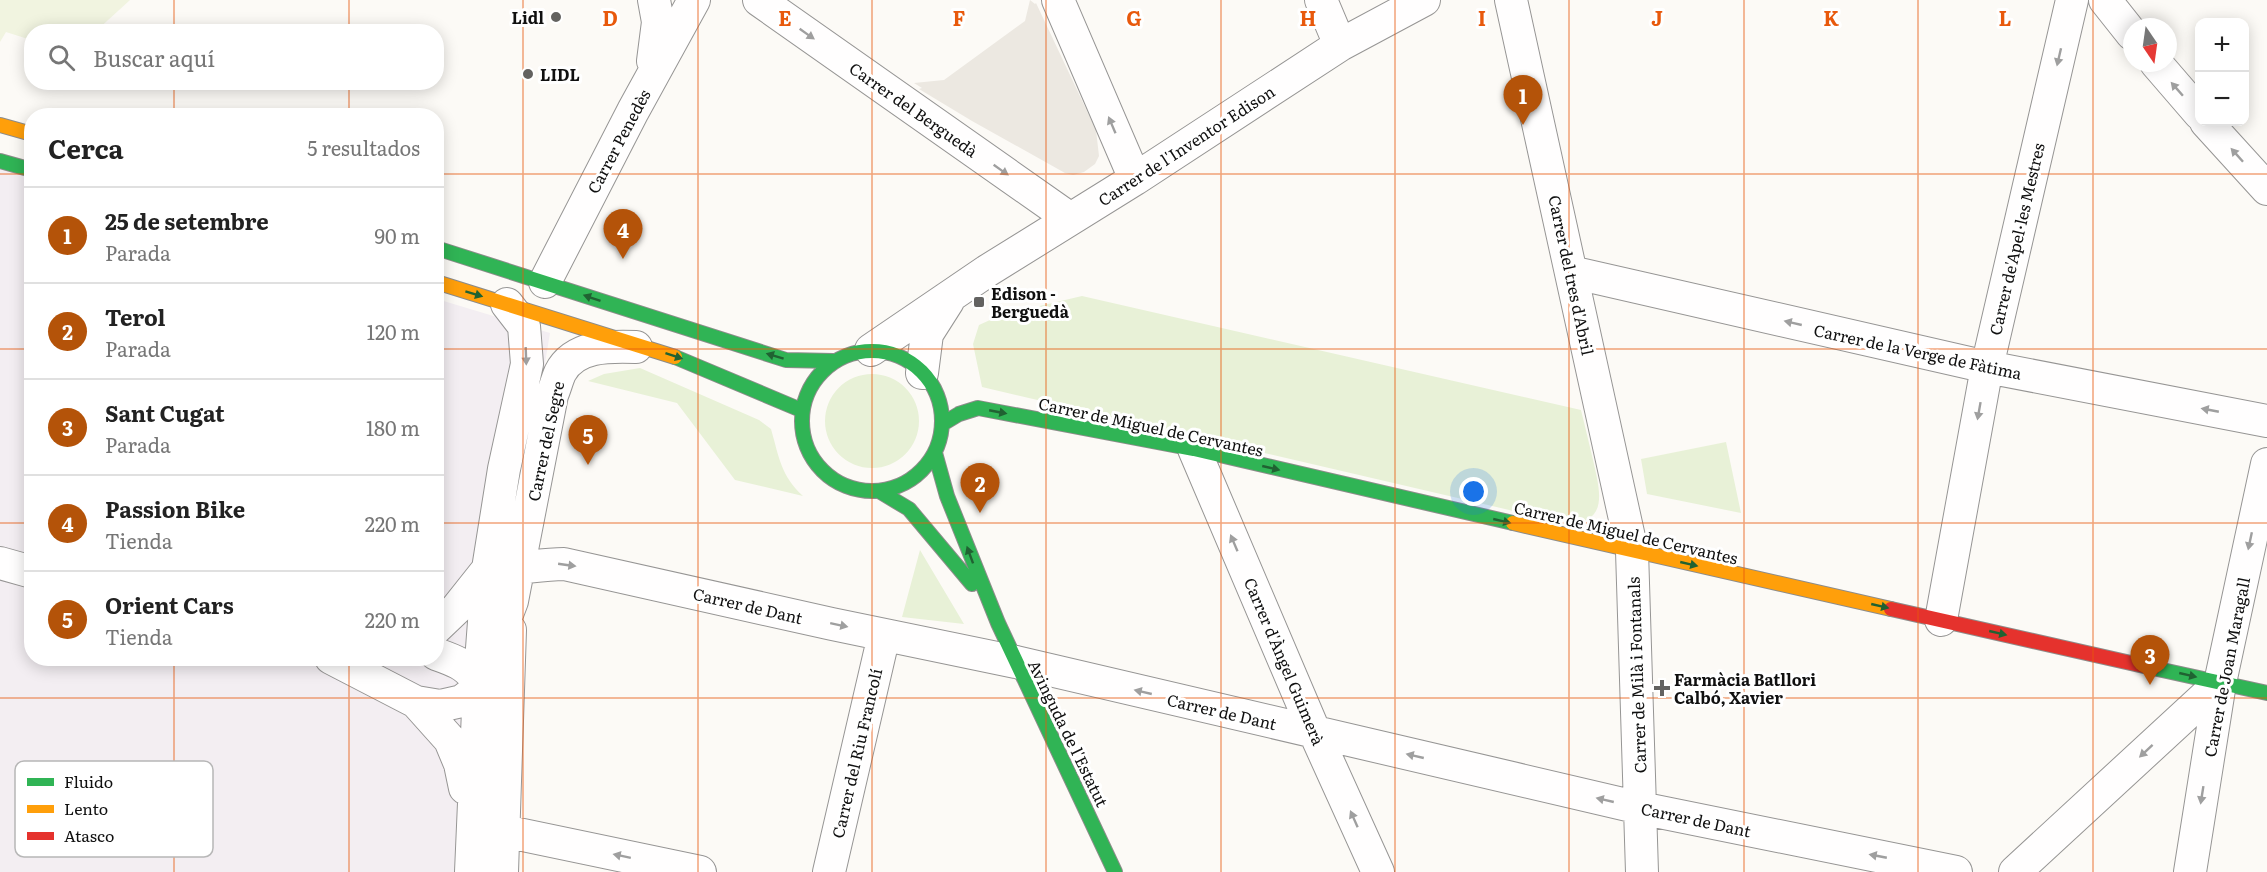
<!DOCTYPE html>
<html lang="es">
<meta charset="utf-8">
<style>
body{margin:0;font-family:Literata,serif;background:#f2f2f2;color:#222}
.controls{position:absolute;right:18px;top:18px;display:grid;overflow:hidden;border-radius:12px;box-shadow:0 3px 15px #0003}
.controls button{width:54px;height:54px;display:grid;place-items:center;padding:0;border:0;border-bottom:2px solid #e0e0e0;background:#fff;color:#222;font:30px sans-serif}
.compass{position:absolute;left:2123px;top:18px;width:54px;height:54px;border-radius:50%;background:#fff;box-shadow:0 3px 15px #0003;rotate:167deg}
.you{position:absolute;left:1474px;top:492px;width:21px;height:21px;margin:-15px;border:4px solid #fff;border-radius:50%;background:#1a73e8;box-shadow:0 0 0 9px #1a73e833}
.badge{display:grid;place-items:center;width:39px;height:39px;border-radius:50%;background:#b45309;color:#fff;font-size:20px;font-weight:700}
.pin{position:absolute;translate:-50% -50px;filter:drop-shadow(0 2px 3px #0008)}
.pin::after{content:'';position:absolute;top:32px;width:21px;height:18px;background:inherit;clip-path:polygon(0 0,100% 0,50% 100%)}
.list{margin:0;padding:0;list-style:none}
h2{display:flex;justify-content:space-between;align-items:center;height:78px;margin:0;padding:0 24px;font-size:26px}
h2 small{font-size:20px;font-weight:400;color:#767676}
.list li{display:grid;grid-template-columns:39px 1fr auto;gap:18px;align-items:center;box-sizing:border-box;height:96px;padding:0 24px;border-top:2px solid #e0e0e0}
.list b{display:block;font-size:22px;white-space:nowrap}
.list p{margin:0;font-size:20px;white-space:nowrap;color:#767676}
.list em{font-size:20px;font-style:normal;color:#767676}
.icon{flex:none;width:33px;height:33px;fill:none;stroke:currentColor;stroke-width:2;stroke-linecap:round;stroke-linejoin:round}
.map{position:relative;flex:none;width:2267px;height:872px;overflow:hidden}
.search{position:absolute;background:#fff;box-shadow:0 3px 15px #0003;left:24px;top:24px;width:420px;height:66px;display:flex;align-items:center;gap:15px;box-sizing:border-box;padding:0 21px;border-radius:24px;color:#767676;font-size:22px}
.panel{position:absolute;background:#fff;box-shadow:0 3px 15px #0003;left:24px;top:108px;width:420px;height:558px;border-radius:24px}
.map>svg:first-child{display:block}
</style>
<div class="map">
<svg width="2267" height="872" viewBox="0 0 2267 872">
<rect width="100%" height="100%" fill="#fcfaf6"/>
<path fill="#f3eef2" d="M 0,168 L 31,178 L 32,658 L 436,658 L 437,299 L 550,333 L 487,713 L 483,872 L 0,872 Z"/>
<path fill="#e8f1d7" d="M 1082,296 L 1581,410 C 1585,426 1589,443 1593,460 C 1600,490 1610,525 1565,523 L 982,387 L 973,344 L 979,325 L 1001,315 Z
M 640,368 L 759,420 L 771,429 C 779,457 781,476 803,496 L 735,480 L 677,403 L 588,381 L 604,374 Z
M825 421a47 47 0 1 1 94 0a47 47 0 1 1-94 0Z
M 1726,442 L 1741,513 L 1647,494 L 1641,459 Z
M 920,550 L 964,624 L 902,617 Z"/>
<path fill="#f1f4e0" d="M 0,0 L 130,0 L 96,31 L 32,32 L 31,40 L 6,32 L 0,42 Z"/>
<path fill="#ece8e1" d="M 1030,0 L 1035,4 L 1036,3 L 1096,130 L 1099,156 L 1095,164 L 1084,172 L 1073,175 L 1065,173 L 972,121 L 919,89 L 922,88 L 914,83 L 944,80 L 1025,21 Z"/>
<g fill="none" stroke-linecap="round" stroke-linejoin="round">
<defs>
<path id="street" d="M 759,0 L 1069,218
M 1058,0 L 1135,179
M 1321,0 L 1340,45
M 1511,0 L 1632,551 L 1642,872
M 2105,0 L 2132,34
M 653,61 L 658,22 L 654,0
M 2156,63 L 2200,114
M 2206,122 L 2267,189
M 1571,272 L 1987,367 L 2267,421
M 545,282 L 633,111 L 694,0
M 871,350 L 987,271 L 1135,179 L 1340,45 L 1424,0
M 922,373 L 927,334 L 948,301
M 1194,449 L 1315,733 L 1378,872
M 0,563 L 32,572
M 1941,620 L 1987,367 L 2072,0
M 436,628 L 457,608 L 488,569 C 513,571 538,564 564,564 L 832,624 L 1016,662 L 1640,808 L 1956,872
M 436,654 C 450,659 466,664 474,677 C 478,683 480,689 484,695
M 331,658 L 416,702 L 450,740 L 460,764 L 465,788
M 416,702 L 440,706 L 462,701 L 479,688 L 512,601 L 552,395 C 555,388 557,380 560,373 C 574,345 610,346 636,347
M 504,831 L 700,872
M 471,872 L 479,688 L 488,569 L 504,469 L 527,364 L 524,326 L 507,304
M 502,872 L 510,630
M 829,872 L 884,635
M 2015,872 L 2220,683
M 2190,872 L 2220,683 L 2267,464"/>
<path id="fast" d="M 0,161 L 32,170
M 436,248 L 786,360 L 833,361
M802 421a70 70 0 1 1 140 0a70 70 0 1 1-140 0Z
M 675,357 L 801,410
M 944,423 L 959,414 L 978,408 L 1194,449 L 1513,523
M 935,453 L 947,496 L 998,623 L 1115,872
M 879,491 L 909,509 L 972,584
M 2153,668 L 2267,693"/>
<path id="slow" d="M 0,125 L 32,134
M 436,282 L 675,357
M 1513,523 L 1891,609"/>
<path id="jam" d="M 1891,609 L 2153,668"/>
</defs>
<use href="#street" stroke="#969594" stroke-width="34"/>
<use href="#fast" stroke="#8d8c8a" stroke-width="16"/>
<use href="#slow" stroke="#8d8c8a" stroke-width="16"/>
<use href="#jam" stroke="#8d8c8a" stroke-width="16"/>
<use href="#street" stroke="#fffefe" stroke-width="32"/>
<use href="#fast" stroke="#30b455" stroke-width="14"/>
<use href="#slow" stroke="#ff9f0a" stroke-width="14"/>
<use href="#jam" stroke="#e5322d" stroke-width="14"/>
</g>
<defs><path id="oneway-solid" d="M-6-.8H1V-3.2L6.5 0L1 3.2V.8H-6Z" transform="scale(1.5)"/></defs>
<g fill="#9f9f9f">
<use href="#oneway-solid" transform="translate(807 34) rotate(35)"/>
<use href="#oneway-solid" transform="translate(2059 57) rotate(103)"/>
<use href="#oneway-solid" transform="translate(2177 89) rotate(-131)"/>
<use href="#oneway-solid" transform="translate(1112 125) rotate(-113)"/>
<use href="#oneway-solid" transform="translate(2237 155) rotate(-132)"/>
<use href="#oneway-solid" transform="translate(1001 170) rotate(35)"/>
<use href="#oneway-solid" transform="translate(1793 323) rotate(-167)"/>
<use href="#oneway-solid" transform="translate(526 356) rotate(88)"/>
<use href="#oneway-solid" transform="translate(2210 410) rotate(-169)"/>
<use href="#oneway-solid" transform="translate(1979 411) rotate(100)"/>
<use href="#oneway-solid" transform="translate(2250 541) rotate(102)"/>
<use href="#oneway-solid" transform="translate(1234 543) rotate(-113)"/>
<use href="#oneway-solid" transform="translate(567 565) rotate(8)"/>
<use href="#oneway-solid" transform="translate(839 625) rotate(12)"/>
<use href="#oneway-solid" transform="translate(1143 692) rotate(-167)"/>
<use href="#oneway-solid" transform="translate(2146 751) rotate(137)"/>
<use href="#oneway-solid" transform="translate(1415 756) rotate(-167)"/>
<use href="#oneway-solid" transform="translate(2202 795) rotate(99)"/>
<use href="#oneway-solid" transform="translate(1605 800) rotate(-167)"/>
<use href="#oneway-solid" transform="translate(1354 819) rotate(-114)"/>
<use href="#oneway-solid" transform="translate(622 856) rotate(-168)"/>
<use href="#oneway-solid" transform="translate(1878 856) rotate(-169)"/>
</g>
<g fill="#206232">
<use href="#oneway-solid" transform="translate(474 294) rotate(17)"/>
<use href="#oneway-solid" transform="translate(592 298) rotate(-161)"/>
<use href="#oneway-solid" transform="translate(674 356) rotate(18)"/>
<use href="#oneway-solid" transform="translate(775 356) rotate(-163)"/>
<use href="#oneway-solid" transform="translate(998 412) rotate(11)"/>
<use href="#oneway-solid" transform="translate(1271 468) rotate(13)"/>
<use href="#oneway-solid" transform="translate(1502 521) rotate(13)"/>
<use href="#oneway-solid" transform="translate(970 555) rotate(-110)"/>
<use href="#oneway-solid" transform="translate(1689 564) rotate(13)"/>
<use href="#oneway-solid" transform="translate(1880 606) rotate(13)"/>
<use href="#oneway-solid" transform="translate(1998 633) rotate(13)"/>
<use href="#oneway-solid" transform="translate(2188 675) rotate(13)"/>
</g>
<path fill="none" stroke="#e8590c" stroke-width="1.5" stroke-opacity="0.55" d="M 174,0 L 174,32M 349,0 L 349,32M 523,0 L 523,872M 698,0 L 698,872M 872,0 L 872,872M 1046,0 L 1046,872M 1221,0 L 1221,872M 1395,0 L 1395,872M 1569,0 L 1569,872M 1744,0 L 1744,872M 1918,0 L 1918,872M 2093,0 L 2093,872M 174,82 L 174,116M 349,82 L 349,116M 0,174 L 32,174M 436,174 L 2267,174M 0,349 L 32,349M 436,349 L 2267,349M 0,523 L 32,523M 436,523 L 2267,523M 174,658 L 174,872M 349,658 L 349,872M 0,698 L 2267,698"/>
<g fill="#636260" stroke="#fff" stroke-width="2">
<circle cx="556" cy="17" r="6"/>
<circle cx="528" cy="74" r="6"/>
<rect x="973" y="296" width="12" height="12" rx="3"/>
<path d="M1659 679h6v6h6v6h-6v6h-6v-6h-6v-6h6z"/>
</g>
<g text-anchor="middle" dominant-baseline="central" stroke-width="6" stroke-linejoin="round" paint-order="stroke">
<g font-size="16" font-weight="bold" fill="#101010" stroke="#fff" text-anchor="start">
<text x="544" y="17" text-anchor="end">Lidl</text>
<text x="540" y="74">LIDL</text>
<text x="991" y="293">Edison -<tspan x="991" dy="18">Berguedà</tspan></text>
<text x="1674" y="679">Farmàcia Batllori<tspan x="1674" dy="18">Calbó, Xavier</tspan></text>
</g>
<g font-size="16" fill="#101010" stroke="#fff">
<text transform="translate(914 109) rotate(35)">Carrer del Berguedà</text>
<text transform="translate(618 141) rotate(-62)">Carrer Penedès</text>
<text transform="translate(1186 145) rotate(-33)">Carrer de l'Inventor Edison</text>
<text transform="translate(2016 239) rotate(-77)">Carrer de'Apel·les Mestres</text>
<text transform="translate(1572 275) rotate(78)">Carrer del tres d'Abril</text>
<text transform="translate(1918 351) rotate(12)">Carrer de la Verge de Fàtima</text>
<text transform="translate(1151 426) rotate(12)">Carrer de Miguel de Cervantes</text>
<text transform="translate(545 441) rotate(-78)">Carrer del Segre</text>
<text transform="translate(1626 532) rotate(13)">Carrer de Miguel de Cervantes</text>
<text transform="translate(748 605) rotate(13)">Carrer de Dant</text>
<text transform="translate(1285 661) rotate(67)">Carrer d'Àngel Guimerà</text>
<text transform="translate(2226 667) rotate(-79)">Carrer de Joan Maragall</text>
<text transform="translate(1636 675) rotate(-92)">Carrer de Milà i Fontanals</text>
<text transform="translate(1222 711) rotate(13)">Carrer de Dant</text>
<text transform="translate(1069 733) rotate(64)">Avinguda de l'Estatut</text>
<text transform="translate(856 753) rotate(-77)">Carrer del Riu Francolí</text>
<text transform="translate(1696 819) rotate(12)">Carrer de Dant</text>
</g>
</g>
<rect x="15" y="761" width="198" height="96" rx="9" fill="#fff" stroke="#b7b7b7" stroke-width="1.5"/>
<rect x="27" y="778" width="27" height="8" fill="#30b455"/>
<rect x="27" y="805" width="27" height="8" fill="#ff9f0a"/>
<rect x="27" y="832" width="27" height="8" fill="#e5322d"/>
<g font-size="16" fill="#101010">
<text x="64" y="788">Fluido</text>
<text x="64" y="815">Lento</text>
<text x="64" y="842">Atasco</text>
</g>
<g font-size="20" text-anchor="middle" font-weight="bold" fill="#e8590c" stroke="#fff" stroke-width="6" stroke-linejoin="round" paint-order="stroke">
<text x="610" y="26">D</text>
<text x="785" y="26">E</text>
<text x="959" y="26">F</text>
<text x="1134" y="26">G</text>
<text x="1308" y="26">H</text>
<text x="1482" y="26">I</text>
<text x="1657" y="26">J</text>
<text x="1831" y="26">K</text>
<text x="2005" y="26">L</text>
</g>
</svg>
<div class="controls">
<button>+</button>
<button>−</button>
</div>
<svg class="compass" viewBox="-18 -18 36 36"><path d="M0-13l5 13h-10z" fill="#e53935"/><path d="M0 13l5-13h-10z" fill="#767676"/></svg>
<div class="you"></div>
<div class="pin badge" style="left:1523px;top:125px">1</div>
<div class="pin badge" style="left:980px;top:513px">2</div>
<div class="pin badge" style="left:2150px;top:685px">3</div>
<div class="pin badge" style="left:623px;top:259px">4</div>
<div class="pin badge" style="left:588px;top:465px">5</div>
<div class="search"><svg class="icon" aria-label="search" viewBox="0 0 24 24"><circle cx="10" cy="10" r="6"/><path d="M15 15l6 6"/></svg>Buscar aquí</div>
<section class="panel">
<h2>Cerca<small>5 resultados</small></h2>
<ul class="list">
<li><span class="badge">1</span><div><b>25 de setembre</b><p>Parada</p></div><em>90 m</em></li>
<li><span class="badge">2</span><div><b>Terol</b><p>Parada</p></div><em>120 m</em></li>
<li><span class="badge">3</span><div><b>Sant Cugat</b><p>Parada</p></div><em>180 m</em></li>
<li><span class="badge">4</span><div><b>Passion Bike</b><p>Tienda</p></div><em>220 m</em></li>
<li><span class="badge">5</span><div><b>Orient Cars</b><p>Tienda</p></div><em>220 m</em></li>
</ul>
</section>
</div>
